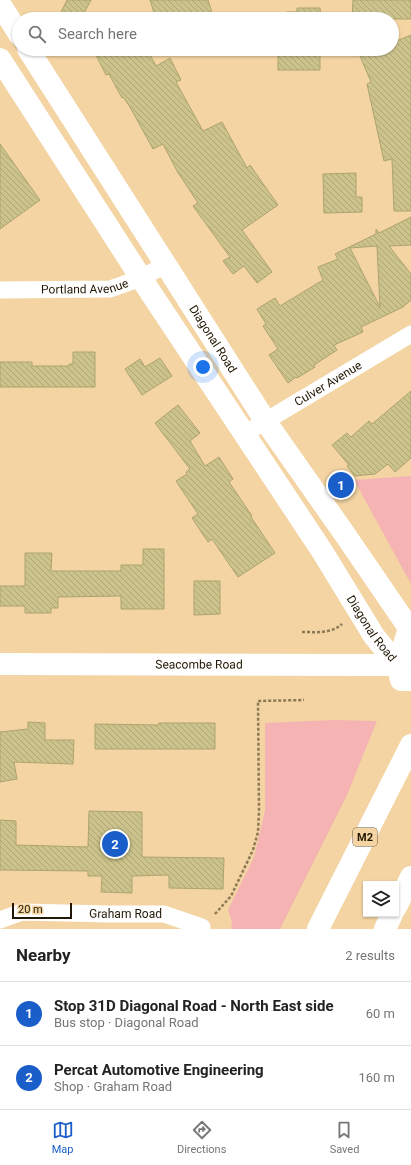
<!DOCTYPE html>
<meta charset="utf-8">
<style>
body{margin:0;font-family:Roboto,sans-serif;background:#f6f6f6;color:#222}
.controls{position:absolute;right:12px;bottom:12px;display:grid;overflow:hidden;border-radius:0px;box-shadow:0 1px 3px #0004}
.controls button{width:36px;height:36px;display:grid;place-items:center;padding:0;border:0;border-bottom:1px solid #e0e0e0;background:#fff;color:#222;font:20px sans-serif}
.scale{position:absolute;left:12px;bottom:10px;width:60px;box-sizing:border-box;padding-left:4px;border:2px solid #231805;border-top:0;font-size:11px;line-height:14px;white-space:nowrap;color:#231805;-webkit-text-stroke:3px #f3d4a2;paint-order:stroke}
.you{position:absolute;left:203px;top:367px;width:14px;height:14px;margin:-10px;border:3px solid #fff;border-radius:50%;background:#1a73e8;box-shadow:0 0 0 6px #1a73e833}
.badge{display:grid;place-items:center;width:26px;height:26px;border-radius:50%;background:#1a5eca;color:#fff;font-size:13px;font-weight:700}
.pin{position:absolute;translate:-50% -50%;border:2px solid #fff;box-shadow:0 1px 4px #0006}
.list{margin:0;padding:0;list-style:none}
h2{display:flex;justify-content:space-between;align-items:center;height:52px;margin:0;padding:0 16px;font-size:17px}
h2 small{font-size:13px;font-weight:400;color:#767676}
.list li{display:grid;grid-template-columns:26px 1fr auto;gap:12px;align-items:center;box-sizing:border-box;height:64px;padding:0 16px;border-top:1px solid #e0e0e0}
.list b{display:block;font-size:15px;white-space:nowrap}
.list p{margin:0;font-size:13px;white-space:nowrap;color:#767676}
.list em{font-size:13px;font-style:normal;color:#767676}
.icon{flex:none;width:22px;height:22px;fill:none;stroke:currentColor;stroke-width:2;stroke-linecap:round;stroke-linejoin:round}
.map{position:relative;flex:none;width:411px;height:929px;overflow:hidden}
.search{position:absolute;background:#fff;box-shadow:0 1px 3px #0004;left:12px;right:12px;top:12px;height:44px;display:flex;align-items:center;gap:10px;box-sizing:border-box;padding:0 14px;border-radius:22px;color:#767676;font-size:15px}
.sheet{height:180px;background:#fff}
nav{display:flex;justify-content:space-around;align-items:center;box-sizing:border-box;height:56px;border-top:1px solid #e0e0e0;background:#fff;font-size:11px;color:#767676}
nav a{display:grid;justify-items:center;gap:2px}
nav .on{color:#1a5eca}
.map>svg:first-child{display:block}
</style>
<div class="map">
<svg width="411" height="929" viewBox="0 0 411 929">
<defs>
<pattern id="building-back-hatch" width="6" height="6" patternUnits="userSpaceOnUse"><rect width="6" height="6" fill="#ccc38c"/><path d="M-1 5l2 2M0 0l6 6M5-1l2 2" fill="none" stroke="#afa777"/></pattern>
</defs>
<rect width="100%" height="100%" fill="#f3d4a2"/>
<path fill="#f5b4b3" d="M 411,476 L 411,584 L 354,480 Z
M 333,720 L 377,721 L 347,795 L 280,929 L 231,929 L 232,922 L 228,910 L 254,857 L 265,810 L 265,723 Z"/>
<path fill="url(#building-back-hatch)" stroke="#ada46d" fill-rule="evenodd" d="M 67,0 L 91,0 L 81,19 L 69,19 L 60,14 Z
M 150,0 L 208,0 L 214,19 L 156,19 Z
M 353,0 L 411,0 L 411,19 L 352,19 Z
M 297,8 L 320,8 L 321,19 L 285,19 L 286,12 L 297,12 Z
M 411,35 L 411,211 L 394,211 L 392,159 L 384,161 L 367,84 L 371,82 L 360,56 L 378,49 L 392,49 L 392,43 Z
M 93,49 L 147,49 L 156,66 L 170,58 L 181,80 L 176,82 L 203,131 L 222,122 L 247,168 L 250,165 L 278,205 L 242,230 L 272,272 L 257,283 L 244,266 L 233,274 L 223,261 L 230,257 L 193,206 L 198,203 L 177,171 L 163,144 L 153,149 L 130,107 L 123,97 L 122,98 L 109,74 L 106,75 Z
M 278,49 L 320,49 L 320,70 L 278,70 Z
M 0,144 L 40,200 L 0,229 Z
M 356,173 L 356,197 L 362,197 L 362,212 L 324,213 L 323,174 Z
M 411,217 L 411,245 L 389,246 L 411,274 L 411,300 L 403,307 L 361,327 L 363,332 L 334,345 L 337,350 L 314,365 L 315,367 L 297,378 L 296,377 L 288,383 L 269,355 L 278,349 L 263,326 L 266,324 L 257,309 L 275,298 L 280,306 L 323,280 L 318,267 L 338,259 L 335,254 L 376,234 L 376,229 L 379,233 ZM 377,246 L 380,307 L 350,248 Z
M 73,352 L 95,352 L 95,387 L 0,387 L 0,362 L 32,362 L 32,366 L 69,366 L 69,364 L 73,364 Z
M 160,358 L 172,376 L 142,395 L 125,369 L 140,359 L 145,367 Z
M 411,391 L 411,458 L 395,472 L 388,464 L 375,474 L 355,476 L 347,466 L 349,465 L 332,445 L 347,433 L 351,437 L 369,421 L 372,424 Z
M 178,405 L 200,433 L 190,441 L 205,466 L 219,457 L 233,479 L 229,482 L 252,516 L 251,517 L 275,553 L 238,577 L 212,539 L 208,542 L 192,518 L 198,514 L 176,481 L 187,474 L 186,472 L 190,469 L 155,423 Z
M 143,549 L 164,549 L 164,609 L 121,609 L 121,596 L 58,597 L 58,608 L 51,608 L 51,613 L 25,613 L 25,606 L 0,606 L 0,586 L 25,586 L 25,553 L 52,553 L 51,571 L 121,571 L 121,565 L 143,565 Z
M 194,581 L 220,581 L 220,614 L 194,615 Z
M 28,722 L 45,723 L 45,740 L 74,740 L 73,764 L 14,762 L 17,779 L 0,782 L 0,732 L 28,729 Z
M 159,723 L 215,723 L 215,749 L 95,749 L 95,724 L 158,725 Z
M 89,811 L 142,812 L 142,857 L 224,858 L 223,889 L 169,888 L 169,875 L 132,876 L 132,893 L 101,892 L 102,876 L 88,876 L 88,871 L 0,870 L 0,820 L 16,821 L 16,845 L 88,847 Z"/>
<g fill="none" stroke-linecap="round" stroke-linejoin="round">
<path stroke="#8e7956" stroke-width="2.5" stroke-dasharray="3 2" stroke-linecap="butt" d="M 302,632 C 316,632 331,634 342,624
M 215,914 L 231,896 L 253,850 L 258,832 L 259,811 L 258,701 L 304,700"/>
<g stroke="#fff" stroke-width="17">
<path id="s1" d="M 0,290 L 110,289 L 141,278 L 165,265"/>
<path id="s2" d="M 244,434 L 411,334"/>
<path id="s3" d="M 0,920 L 22,912 L 108,914 L 164,914 L 202,927"/>
</g>
<g stroke="#fff" stroke-width="22">
<path d="M 0,4 L 19,34"/>
<path id="s4" d="M 28,49 L 266,422 L 346,536 L 409,628 L 398,665"/>
<path id="s5" d="M 0,59 L 141,278 L 322,551 L 374,636 L 398,665 L 401,680 L 411,680"/>
<path id="s6" d="M 0,664 L 398,665 L 405,659"/>
</g>
<path stroke="#fff" stroke-width="22" d="M 396,907 L 411,877
M 318,929 L 411,745
M 385,929 L 392,914"/>
</g>
<g text-anchor="middle" dominant-baseline="central" stroke-width="3" stroke-linejoin="round" paint-order="stroke">
<rect fill="#f3d4a2" stroke="#615034" stroke-width="1" x="353" y="828" width="24" height="18" rx="3"/>
<g font-size="11" font-weight="bold" fill="#231805">
<text x="365" y="837">M2</text>
</g>
<g font-size="12" fill="#231805" stroke="#f3d4a2">
<text stroke="none"><textPath href="#s1" startOffset="85">Portland Avenue</textPath></text>
<text stroke="none"><textPath href="#s4" startOffset="344">Diagonal Road</textPath></text>
<text stroke="none"><textPath href="#s2" startOffset="98">Culver Avenue</textPath></text>
<text stroke="none"><textPath href="#s5" startOffset="680">Diagonal Road</textPath></text>
<text stroke="none"><textPath href="#s6" startOffset="199">Seacombe Road</textPath></text>
<text stroke="none"><textPath href="#s3" startOffset="127">Graham Road</textPath></text>
</g>
</g>
</svg>
<div class="controls">
<button><svg class="icon" aria-label="layers" viewBox="0 0 24 24"><path d="M12 4l9 5-9 5-9-5zM3 14l9 5 9-5"/></svg></button>
</div>
<div class="scale">20 m</div>
<div class="you"></div>
<div class="pin badge" style="left:341px;top:485px">1</div>
<div class="pin badge" style="left:115px;top:844px">2</div>
<div class="search"><svg class="icon" aria-label="search" viewBox="0 0 24 24"><circle cx="10" cy="10" r="6"/><path d="M15 15l6 6"/></svg>Search here</div>
</div>
<section class="sheet">
<h2>Nearby<small>2 results</small></h2>
<ul class="list">
<li><span class="badge">1</span><div><b>Stop 31D Diagonal Road - North East side</b><p>Bus stop · Diagonal Road</p></div><em>60 m</em></li>
<li><span class="badge">2</span><div><b>Percat Automotive Engineering</b><p>Shop · Graham Road</p></div><em>160 m</em></li>
</ul>
</section>
<nav>
<a class="on"><svg class="icon" aria-label="map" viewBox="0 0 24 24"><path d="M3 6l6-2 6 2 6-2v14l-6 2-6-2-6 2zM9 4v14M15 6v14"/></svg>Map</a>
<a><svg class="icon" aria-label="directions" viewBox="0 0 24 24"><path d="M12 3l9 9-9 9-9-9zM9 14v-3h6M13 9l2 2-2 2"/></svg>Directions</a>
<a><svg class="icon" aria-label="saved" viewBox="0 0 24 24"><path d="M7 4h10v16l-5-4-5 4z"/></svg>Saved</a>
</nav>
